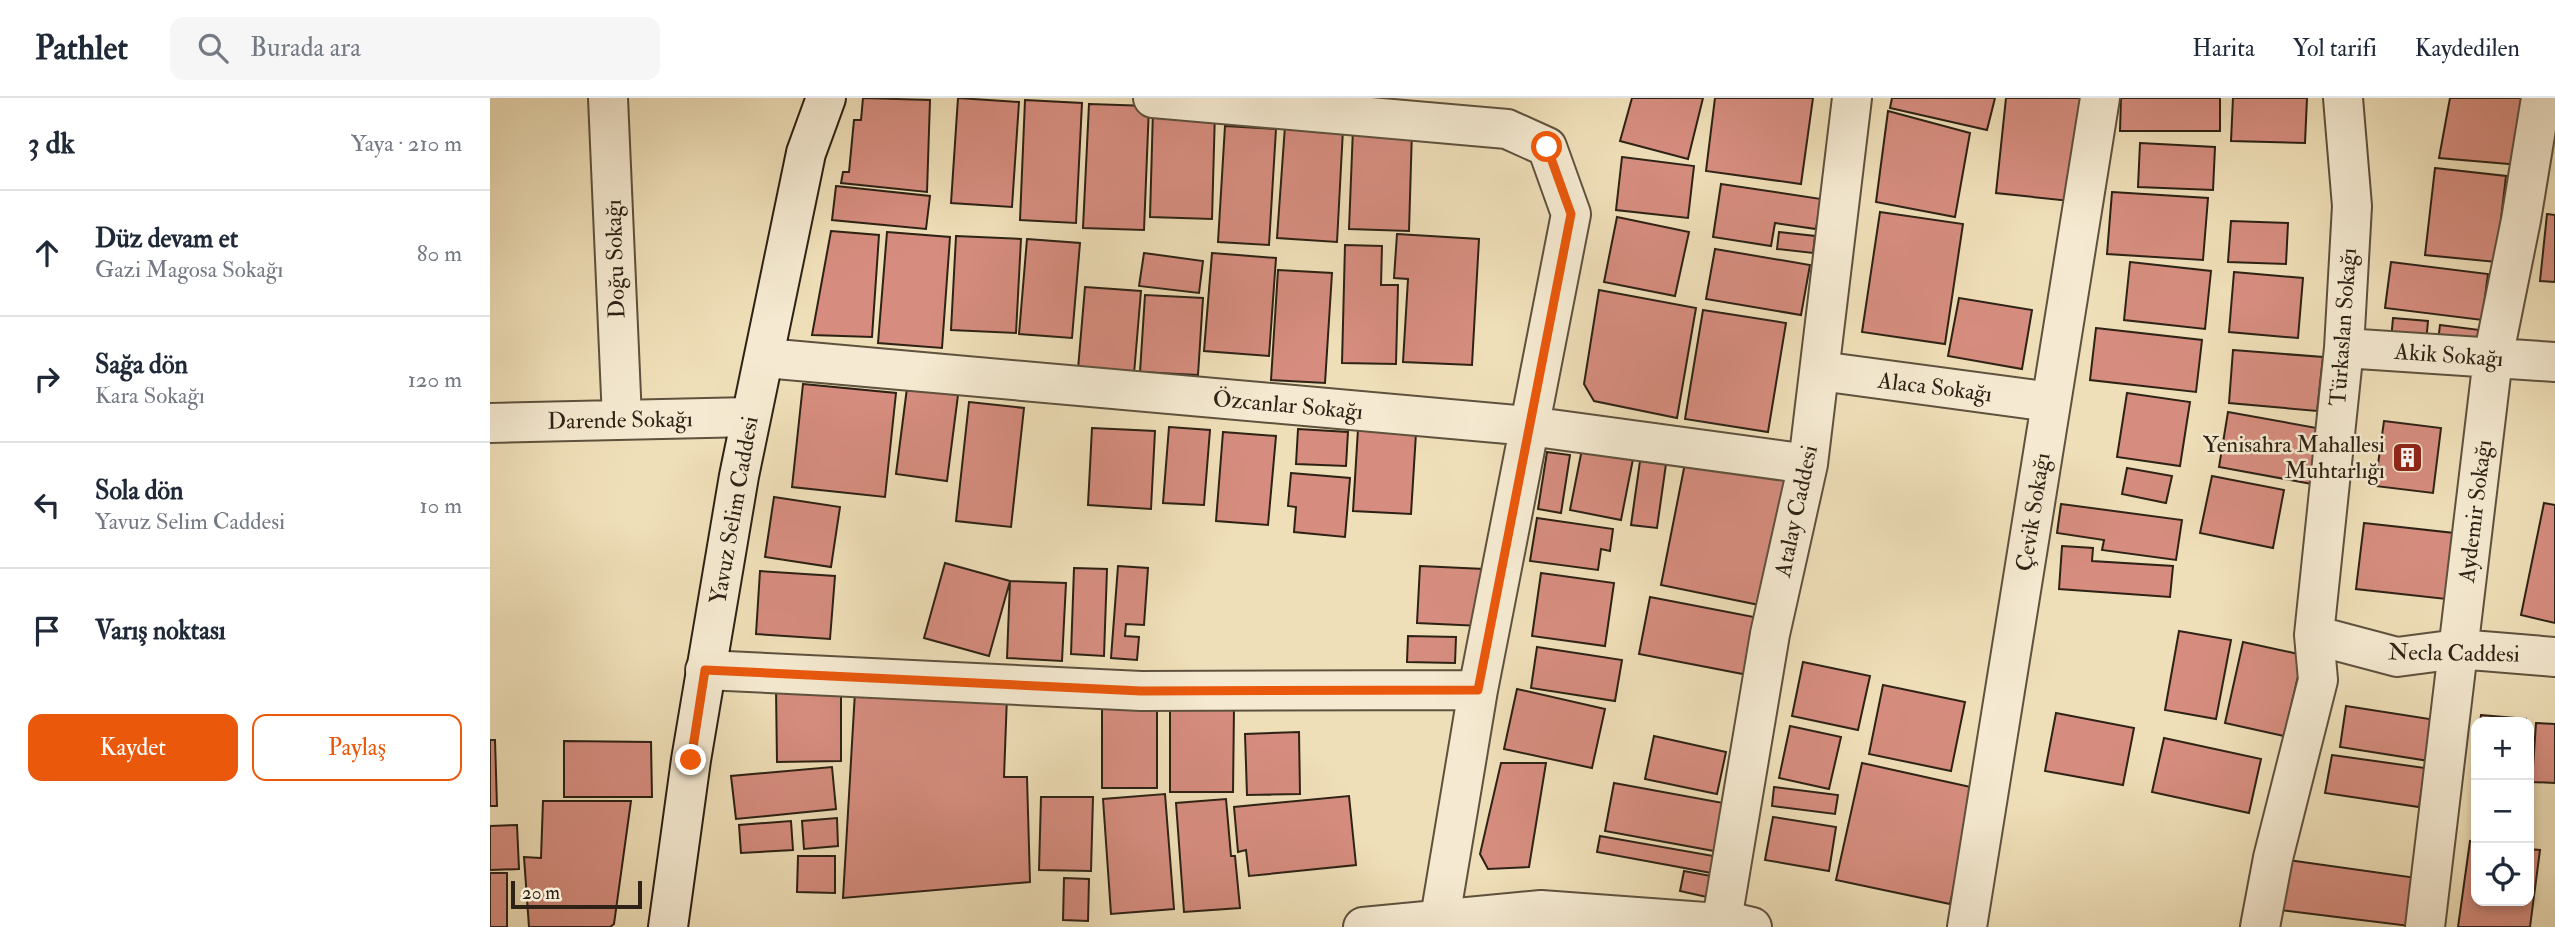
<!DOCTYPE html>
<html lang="tr">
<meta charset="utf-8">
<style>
body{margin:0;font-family:"IM FELL Double Pica",serif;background:#f6f6f7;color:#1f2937}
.controls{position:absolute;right:21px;bottom:21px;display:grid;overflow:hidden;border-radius:14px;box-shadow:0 4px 10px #0003}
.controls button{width:63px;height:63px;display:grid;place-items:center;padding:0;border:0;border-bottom:2px solid #e0e1e3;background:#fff;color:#1f2937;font:35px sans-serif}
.scale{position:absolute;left:21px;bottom:18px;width:131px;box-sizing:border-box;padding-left:7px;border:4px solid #2d2215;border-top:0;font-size:19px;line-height:24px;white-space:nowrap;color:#2d2215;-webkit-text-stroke:5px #f5ead1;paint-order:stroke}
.stop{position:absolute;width:21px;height:21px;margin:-16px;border:5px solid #ea580c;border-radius:50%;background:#fff}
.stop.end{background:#ea580c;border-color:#fff;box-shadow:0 2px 7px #0008}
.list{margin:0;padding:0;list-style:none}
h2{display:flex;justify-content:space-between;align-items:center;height:91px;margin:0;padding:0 28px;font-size:30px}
h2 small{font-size:23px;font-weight:400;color:#747a83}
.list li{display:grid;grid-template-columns:46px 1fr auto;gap:21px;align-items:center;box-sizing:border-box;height:126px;padding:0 28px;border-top:2px solid #e0e1e3}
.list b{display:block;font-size:26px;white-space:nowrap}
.list p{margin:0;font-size:23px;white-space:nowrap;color:#747a83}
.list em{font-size:23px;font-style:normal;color:#747a83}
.actions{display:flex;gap:14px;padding:21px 28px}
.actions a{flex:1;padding:16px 0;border:2px solid #ea580c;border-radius:14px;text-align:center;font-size:24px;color:#ea580c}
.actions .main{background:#ea580c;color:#fff}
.icon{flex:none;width:38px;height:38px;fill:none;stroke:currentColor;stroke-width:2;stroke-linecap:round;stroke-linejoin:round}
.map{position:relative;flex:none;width:2065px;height:829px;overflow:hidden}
header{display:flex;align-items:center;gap:42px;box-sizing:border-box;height:98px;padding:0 35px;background:#fff;border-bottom:2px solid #e0e1e3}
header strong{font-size:33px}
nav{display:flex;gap:38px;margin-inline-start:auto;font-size:24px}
.search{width:490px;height:63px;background:#f6f6f7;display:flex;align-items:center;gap:18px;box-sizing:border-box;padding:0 24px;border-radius:14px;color:#747a83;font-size:26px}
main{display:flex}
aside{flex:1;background:#fff}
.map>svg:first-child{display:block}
</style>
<header>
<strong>Pathlet</strong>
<div class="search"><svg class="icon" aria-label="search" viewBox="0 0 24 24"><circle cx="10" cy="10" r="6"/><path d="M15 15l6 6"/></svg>Burada ara</div>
<nav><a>Harita</a><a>Yol tarifi</a><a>Kaydedilen</a></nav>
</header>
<main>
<aside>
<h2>3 dk<small>Yaya · 210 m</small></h2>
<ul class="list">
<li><svg class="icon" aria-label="ahead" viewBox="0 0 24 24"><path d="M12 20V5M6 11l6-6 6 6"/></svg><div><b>Düz devam et</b><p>Gazi Magosa Sokağı</p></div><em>80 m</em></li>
<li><svg class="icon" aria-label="right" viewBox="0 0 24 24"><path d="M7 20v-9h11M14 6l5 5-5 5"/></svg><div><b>Sağa dön</b><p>Kara Sokağı</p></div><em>120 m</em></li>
<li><svg class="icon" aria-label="left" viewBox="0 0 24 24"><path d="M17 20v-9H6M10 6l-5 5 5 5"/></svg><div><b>Sola dön</b><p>Yavuz Selim Caddesi</p></div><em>10 m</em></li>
<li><svg class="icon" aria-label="arrive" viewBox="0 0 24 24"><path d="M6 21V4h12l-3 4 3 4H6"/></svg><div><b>Varış noktası</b></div></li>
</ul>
<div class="actions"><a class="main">Kaydet</a><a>Paylaş</a></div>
</aside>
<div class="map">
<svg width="2065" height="829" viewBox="0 0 2065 829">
<rect width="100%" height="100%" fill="#efdfb8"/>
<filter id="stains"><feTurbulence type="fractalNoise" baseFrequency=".00286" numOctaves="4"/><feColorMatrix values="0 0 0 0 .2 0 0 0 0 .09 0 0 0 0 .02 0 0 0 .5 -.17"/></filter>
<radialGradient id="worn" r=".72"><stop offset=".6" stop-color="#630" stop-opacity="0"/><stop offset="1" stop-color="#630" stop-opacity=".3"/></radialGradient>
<path fill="#d68d7f" stroke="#2d2215" stroke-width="2" d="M 373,0 L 440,2 L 437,94 L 351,85 L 353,74 L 359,74 L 364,22 L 371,22 Z
M 468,0 L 529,4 L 522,109 L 461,105 Z
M 1142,0 L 1213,0 L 1198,61 L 1130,43 Z
M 1225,0 L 1323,0 L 1311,86 L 1216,73 Z
M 1402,0 L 1505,0 L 1497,32 L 1400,10 Z
M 1516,0 L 1592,0 L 1580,103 L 1506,95 Z
M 1631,0 L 1730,0 L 1730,33 L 1630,33 Z
M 1743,0 L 1817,0 L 1815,45 L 1741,43 Z
M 1960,0 L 2044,0 L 2030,67 L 1949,60 Z
M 535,2 L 592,5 L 586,125 L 530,122 Z
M 599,6 L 659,8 L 654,132 L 593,130 Z
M 663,12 L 725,13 L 722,121 L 660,119 Z
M 1398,13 L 1480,35 L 1465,119 L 1386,104 Z
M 735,28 L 786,31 L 779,147 L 728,144 Z
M 795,28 L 853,31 L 847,144 L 787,140 Z
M 863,30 L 922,32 L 919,133 L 859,131 Z
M 1650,45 L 1725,49 L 1723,92 L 1648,89 Z
M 1132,59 L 1204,68 L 1198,120 L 1126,112 Z
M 1945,70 L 2016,78 L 2006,164 L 1935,157 Z
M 1231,86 L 1331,101 L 1326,131 L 1285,125 L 1281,148 L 1223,139 Z
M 346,88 L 440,98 L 436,131 L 342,122 Z
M 1622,94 L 1718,100 L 1713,162 L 1617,156 Z
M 1390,114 L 1473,126 L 1455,246 L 1372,234 Z
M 2057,116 L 2065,117 L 2065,184 L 2050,183 Z
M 1127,119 L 1199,134 L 1185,198 L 1114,184 Z
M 1741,123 L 1798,125 L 1796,166 L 1738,164 Z
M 341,133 L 389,137 L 382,239 L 322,237 Z
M 397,134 L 460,139 L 452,250 L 388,245 Z
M 1289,134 L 1325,138 L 1323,155 L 1287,151 Z
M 907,136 L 989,141 L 982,267 L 913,264 L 918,181 L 904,180 Z
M 466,138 L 531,141 L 526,235 L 461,232 Z
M 537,141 L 590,145 L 582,240 L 529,236 Z
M 855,147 L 892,148 L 891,187 L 908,187 L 906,266 L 852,265 Z
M 1225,151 L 1320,167 L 1311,217 L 1216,201 Z
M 654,155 L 713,163 L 709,195 L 649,188 Z
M 722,155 L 786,160 L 779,258 L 714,253 Z
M 1640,164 L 1721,173 L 1715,231 L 1634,222 Z
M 1901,164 L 1998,176 L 1992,222 L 1895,210 Z
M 788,172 L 842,175 L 835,285 L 781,282 Z
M 1744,174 L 1813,180 L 1808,240 L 1739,234 Z
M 595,189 L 651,193 L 644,276 L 588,271 Z
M 1109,192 L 1206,210 L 1187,320 L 1104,303 L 1094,286 Z
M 655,197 L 713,200 L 708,277 L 650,274 Z
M 1469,200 L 1542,212 L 1532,271 L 1458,258 Z
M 1213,212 L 1296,225 L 1278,334 L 1195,321 Z
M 1903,220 L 1938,223 L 1936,245 L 1901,242 Z
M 1950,227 L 1990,232 L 1988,247 L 1948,243 Z
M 1606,230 L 1712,242 L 1706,294 L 1600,282 Z
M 1743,252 L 1833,259 L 1827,313 L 1739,305 Z
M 313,286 L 406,295 L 395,399 L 302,389 Z
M 417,290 L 468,297 L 457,383 L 406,376 Z
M 1637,295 L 1700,304 L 1690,368 L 1627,359 Z
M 479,304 L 534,310 L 521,429 L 466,423 Z
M 1738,314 L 1832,331 L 1822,386 L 1729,369 Z
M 1894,323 L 1951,330 L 1943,395 L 1885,388 Z
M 679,329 L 720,332 L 714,407 L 673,405 Z
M 602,330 L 665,333 L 661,411 L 598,407 Z
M 808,331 L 858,334 L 856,368 L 806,366 Z
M 868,331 L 926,335 L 921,416 L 863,413 Z
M 733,334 L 786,338 L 778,427 L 726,423 Z
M 1093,346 L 1144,356 L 1131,422 L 1080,412 Z
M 1057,354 L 1080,357 L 1071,415 L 1048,411 Z
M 1196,360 L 1300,381 L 1274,508 L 1171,487 Z
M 1150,363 L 1176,366 L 1167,430 L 1141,427 Z
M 1637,370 L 1682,378 L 1676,405 L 1632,396 Z
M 801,375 L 860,380 L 855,439 L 804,434 L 806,409 L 798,408 Z
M 1722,378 L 1794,392 L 1783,450 L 1710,435 Z
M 284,399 L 350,409 L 341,469 L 275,459 Z
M 2054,405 L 2065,407 L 2065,525 L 2031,517 Z
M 1571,406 L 1692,422 L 1686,462 L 1612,452 L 1614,442 L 1567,435 Z
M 1047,420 L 1123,431 L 1120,453 L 1111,451 L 1108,472 L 1040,463 Z
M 1874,425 L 1964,435 L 1956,501 L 1866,491 Z
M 1572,448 L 1603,450 L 1602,463 L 1683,468 L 1680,499 L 1569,491 Z
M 455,465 L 520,483 L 499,558 L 434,540 Z
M 628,468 L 658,470 L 654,527 L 636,526 L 635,538 L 649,539 L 647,562 L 621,560 Z
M 930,468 L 994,471 L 991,528 L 927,525 Z
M 584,470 L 617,471 L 614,558 L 581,556 Z
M 270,473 L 345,478 L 340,541 L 266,536 Z
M 1051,475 L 1124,485 L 1115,548 L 1042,538 Z
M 520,483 L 576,485 L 572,563 L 517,560 Z
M 1160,499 L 1269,520 L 1258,577 L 1149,556 Z
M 1689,533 L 1741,542 L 1726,621 L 1675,612 Z
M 918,538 L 966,539 L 965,565 L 917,564 Z
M 1753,544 L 1813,557 L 1794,638 L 1735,625 Z
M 1047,549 L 1132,562 L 1125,603 L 1041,590 Z
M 1313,564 L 1380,578 L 1368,632 L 1302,618 Z
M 1393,587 L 1475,604 L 1461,673 L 1379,656 Z
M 351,589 L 351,663 L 287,664 L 286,590 Z
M 1027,591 L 1115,611 L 1102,670 L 1014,651 Z
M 365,594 L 517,598 L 514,679 L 537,679 L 540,784 L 353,800 Z
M 680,608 L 744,608 L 743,694 L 680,694 Z
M 1856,608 L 1946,622 L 1939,663 L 1850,649 Z
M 612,610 L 667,610 L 667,690 L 612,690 Z
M 1566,615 L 1644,630 L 1633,687 L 1555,673 Z
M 1991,617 L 2036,621 L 2036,624 L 1990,624 Z
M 2046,625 L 2065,626 L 2065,685 L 2042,684 Z
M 1300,628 L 1351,639 L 1339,691 L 1289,680 Z
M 809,634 L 810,696 L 757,697 L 755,636 Z
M 1164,638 L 1236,654 L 1227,696 L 1155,681 Z
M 1674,640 L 1771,661 L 1759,715 L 1662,694 Z
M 0,642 L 5,642 L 7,708 L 0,708 Z
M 74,643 L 161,644 L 162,699 L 74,699 Z
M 1842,657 L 1935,670 L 1929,709 L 1835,695 Z
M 1011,665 L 1056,665 L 1039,769 L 998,771 L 990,756 Z
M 1372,665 L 1485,690 L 1460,806 L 1346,782 Z
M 342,669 L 346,711 L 246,721 L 241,678 Z
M 1124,685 L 1244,707 L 1235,755 L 1115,733 Z
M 1284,689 L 1348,697 L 1345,716 L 1282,708 Z
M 675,696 L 684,811 L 621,816 L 613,701 Z
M 859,698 L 866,767 L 759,778 L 756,752 L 748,754 L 744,709 Z
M 551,699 L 603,699 L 601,773 L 549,772 Z
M 736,701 L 741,758 L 745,758 L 750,810 L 694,814 L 686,705 Z
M 53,703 L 141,703 L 124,826 L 120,829 L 39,829 L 34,759 L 51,760 Z
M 1283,719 L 1346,729 L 1339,773 L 1275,762 Z
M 347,720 L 348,748 L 314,751 L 312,723 Z
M 301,723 L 303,752 L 251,755 L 249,727 Z
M 27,727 L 29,771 L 0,772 L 0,728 Z
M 1110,738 L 1229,759 L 1227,776 L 1107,754 Z
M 1980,743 L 1986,744 L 1986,803 L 2039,803 L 2039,751 L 2050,752 L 2040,829 L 1968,829 Z
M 308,758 L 345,758 L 345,795 L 307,794 Z
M 1798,762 L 1934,781 L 1928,829 L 1790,812 Z
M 1194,773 L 1221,778 L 1217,799 L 1190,793 Z
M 0,775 L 17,775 L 17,829 L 0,829 Z
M 574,780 L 599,781 L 598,823 L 573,822 Z"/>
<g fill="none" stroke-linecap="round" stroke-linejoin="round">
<defs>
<path id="minor" d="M 118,0 L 132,321
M 663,0 L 1017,31 L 1057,49 L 1081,116 L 988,592 L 950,820
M 1854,250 L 2065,264
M 275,260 L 1039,328 L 1318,366
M 1330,273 L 1561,304
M 0,325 L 260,319
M 1824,537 L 1907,559 L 1968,551 L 2065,559
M 215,572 L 651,593 L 988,592
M 1232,822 L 1280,536 L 1318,366 L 1362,0
M 1477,829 L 1610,0
M 1770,829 L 1783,760 L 1828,582 L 1824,537 L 1854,250 L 1862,108 L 1853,0
M 1935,829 L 2003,260 L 2031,122 L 2051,0"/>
<path id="tertiary" d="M 873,829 L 1051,812 L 1215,824 L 1232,822 L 1262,829"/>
<path id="secondary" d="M 178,829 L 201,662 L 249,378 L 316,55 L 336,0"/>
</defs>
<use href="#minor" stroke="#5e513e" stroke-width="42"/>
<use href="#tertiary" stroke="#5e513e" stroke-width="42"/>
<use href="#secondary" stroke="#2d2215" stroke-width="42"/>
<use href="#minor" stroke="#f5ead1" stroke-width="38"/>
<use href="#tertiary" stroke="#f5ead1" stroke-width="38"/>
<use href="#secondary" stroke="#f5ead1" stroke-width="38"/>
</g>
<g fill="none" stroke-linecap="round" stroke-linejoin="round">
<path stroke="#ea580c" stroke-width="9" d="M 201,662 L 215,572 L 651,593 L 988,592 L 1081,116 L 1057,49"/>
</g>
<defs>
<symbol id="building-square" viewBox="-11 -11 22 22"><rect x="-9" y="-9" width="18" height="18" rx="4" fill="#8f2418" stroke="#f5ead1"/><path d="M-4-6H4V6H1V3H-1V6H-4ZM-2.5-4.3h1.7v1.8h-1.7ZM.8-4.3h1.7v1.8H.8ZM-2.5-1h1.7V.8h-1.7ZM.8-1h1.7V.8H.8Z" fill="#fff"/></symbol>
</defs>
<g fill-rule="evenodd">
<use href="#building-square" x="1900" y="342" width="35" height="35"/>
</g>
<g text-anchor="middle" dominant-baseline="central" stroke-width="5" stroke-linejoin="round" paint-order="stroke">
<g font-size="23" fill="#2d2215" stroke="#f5ead1">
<text transform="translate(125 161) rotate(-92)">Doğu Sokağı</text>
<text transform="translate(1853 229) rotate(-86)">Türkaslan Sokağı</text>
<text transform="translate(1959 257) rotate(4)">Akik Sokağı</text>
<text transform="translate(1445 289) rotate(7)">Alaca Sokağı</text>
<text transform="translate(798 307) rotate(5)">Özcanlar Sokağı</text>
<text transform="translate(130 322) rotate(-1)">Darende Sokağı</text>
<text transform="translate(244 412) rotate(-80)">Yavuz Selim Caddesi</text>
<text transform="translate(1306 413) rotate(-78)">Atalay Caddesi</text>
<text transform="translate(1985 413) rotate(-83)">Aydemir Sokağı</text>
<text transform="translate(1543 414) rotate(-81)">Çevik Sokağı</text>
<text transform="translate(1964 555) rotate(1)">Necla Caddesi</text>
</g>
<g font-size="23" fill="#2d2215" stroke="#f5ead1" text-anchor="end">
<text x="1895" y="346">Yenisahra Mahallesi<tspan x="1895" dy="26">Muhtarlığı</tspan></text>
</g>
</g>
<rect width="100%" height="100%" filter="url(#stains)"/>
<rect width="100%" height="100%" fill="url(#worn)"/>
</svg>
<div class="controls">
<button>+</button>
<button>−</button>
<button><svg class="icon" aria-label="locate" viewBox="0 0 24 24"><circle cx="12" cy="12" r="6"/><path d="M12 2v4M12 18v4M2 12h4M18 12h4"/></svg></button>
</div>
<div class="scale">20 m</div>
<div class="stop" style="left:1057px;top:49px"></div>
<div class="stop end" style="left:201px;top:662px"></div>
</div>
</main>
